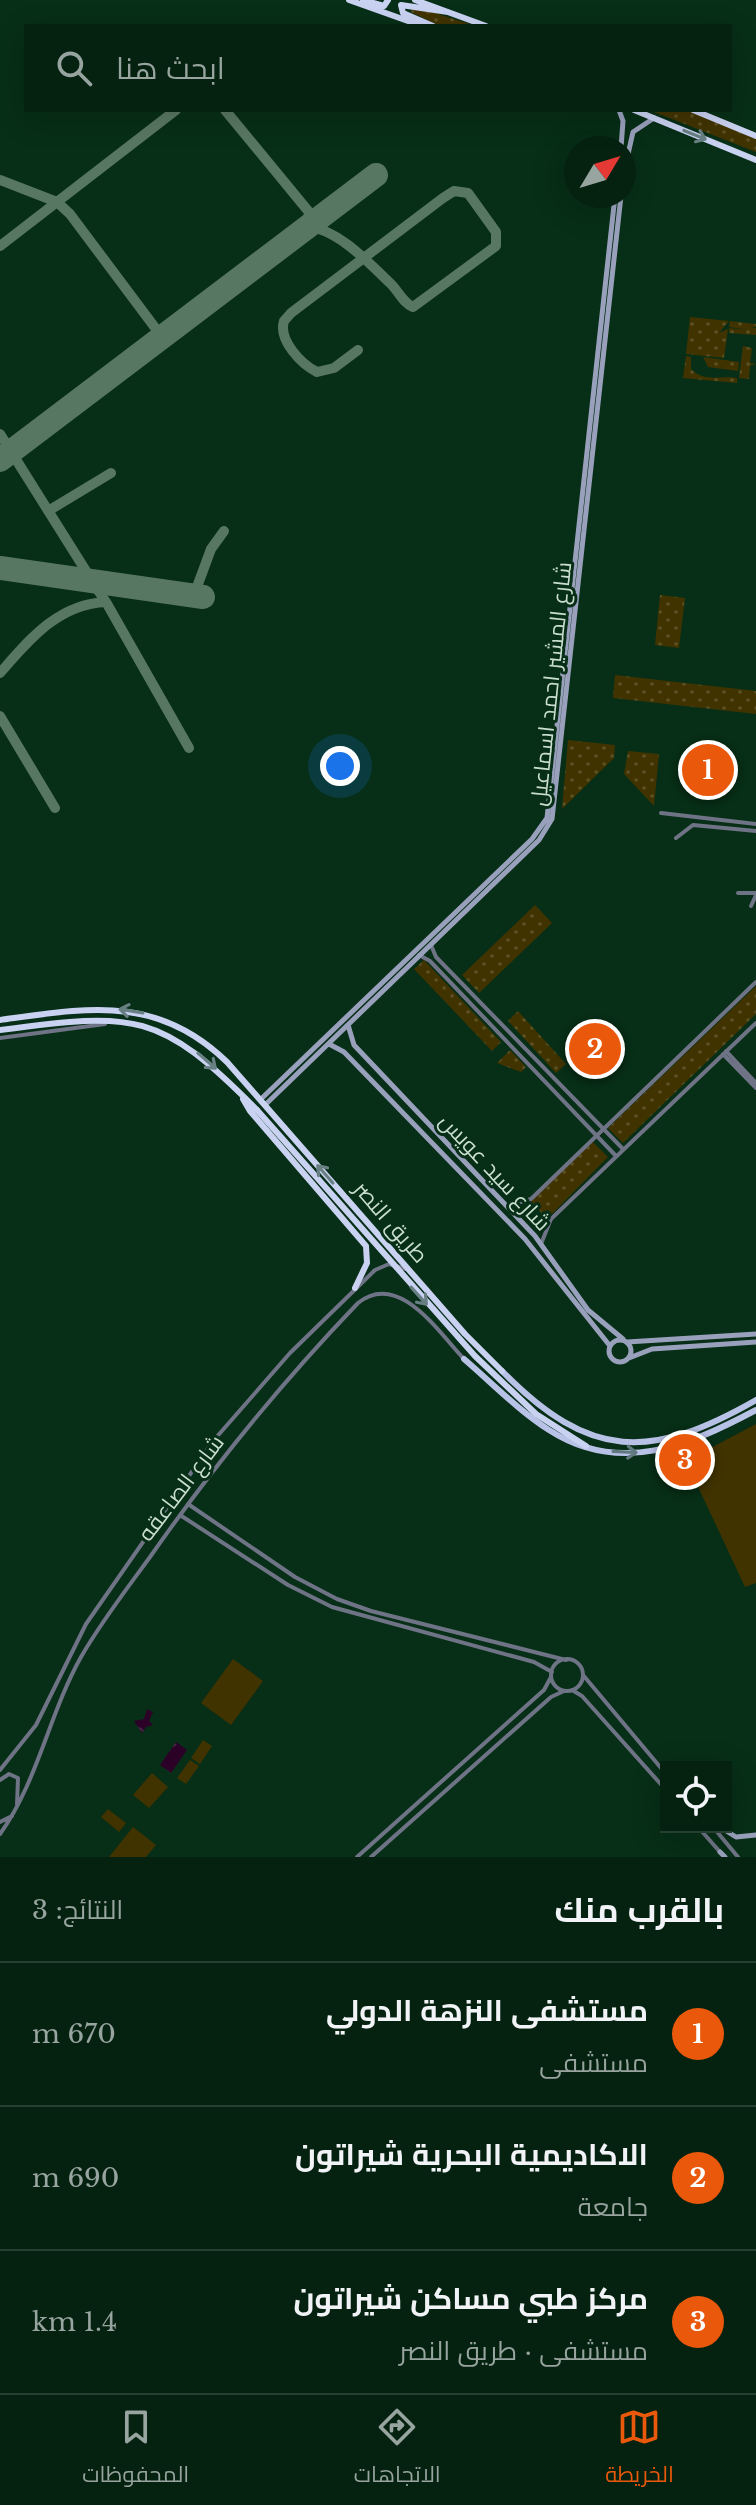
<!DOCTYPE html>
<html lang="ar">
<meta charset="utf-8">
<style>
body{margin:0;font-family:"Libre Baskerville",Cairo,serif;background:#132f1e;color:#f1f3f6;direction:rtl}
.controls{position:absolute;right:24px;bottom:24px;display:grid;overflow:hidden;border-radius:0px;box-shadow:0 8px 32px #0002}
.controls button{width:72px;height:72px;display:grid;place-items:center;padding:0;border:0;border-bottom:2px solid #263f30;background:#052210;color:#f1f3f6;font:40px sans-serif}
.compass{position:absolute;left:564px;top:136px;width:72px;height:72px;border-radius:50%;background:#052210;box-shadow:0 8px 32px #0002;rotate:52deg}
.you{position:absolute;left:340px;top:766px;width:28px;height:28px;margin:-20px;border:6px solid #fff;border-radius:50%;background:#1a73e8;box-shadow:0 0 0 12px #1a73e833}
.badge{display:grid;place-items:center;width:52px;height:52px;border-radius:50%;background:#ea580c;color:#fff;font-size:26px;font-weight:700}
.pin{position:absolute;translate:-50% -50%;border:4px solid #fff;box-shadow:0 2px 8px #0006}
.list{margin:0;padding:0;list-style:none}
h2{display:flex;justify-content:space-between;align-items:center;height:104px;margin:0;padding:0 32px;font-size:34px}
h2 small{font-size:26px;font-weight:400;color:#97a49f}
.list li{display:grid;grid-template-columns:52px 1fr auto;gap:24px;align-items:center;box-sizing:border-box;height:144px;padding:0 32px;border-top:2px solid #263f30}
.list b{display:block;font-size:30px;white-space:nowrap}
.list p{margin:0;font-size:26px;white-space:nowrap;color:#97a49f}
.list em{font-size:26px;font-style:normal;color:#97a49f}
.icon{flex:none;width:44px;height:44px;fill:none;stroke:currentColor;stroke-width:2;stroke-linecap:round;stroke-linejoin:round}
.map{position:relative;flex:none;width:756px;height:1857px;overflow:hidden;direction:ltr}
.search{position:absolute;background:#052210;box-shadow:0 8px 32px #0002;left:24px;right:24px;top:24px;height:88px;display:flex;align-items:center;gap:20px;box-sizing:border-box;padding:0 28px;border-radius:0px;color:#97a49f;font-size:30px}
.sheet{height:536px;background:#052210}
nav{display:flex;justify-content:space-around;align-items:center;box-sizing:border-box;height:112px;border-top:2px solid #263f30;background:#052210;font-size:22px;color:#97a49f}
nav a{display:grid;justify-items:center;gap:4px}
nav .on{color:#ea580c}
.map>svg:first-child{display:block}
</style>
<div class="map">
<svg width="756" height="1857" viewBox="0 0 756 1857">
<defs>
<pattern id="green-dots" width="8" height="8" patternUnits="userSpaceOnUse" patternTransform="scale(2)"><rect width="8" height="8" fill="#413300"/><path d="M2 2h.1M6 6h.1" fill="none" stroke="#5b5024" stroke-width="1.8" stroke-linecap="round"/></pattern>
<pattern id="water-ripples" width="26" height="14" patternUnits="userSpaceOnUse" patternTransform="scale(2)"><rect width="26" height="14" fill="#2b0128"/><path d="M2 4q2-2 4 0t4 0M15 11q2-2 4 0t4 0" fill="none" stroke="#482646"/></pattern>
</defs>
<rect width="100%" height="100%" fill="#072e16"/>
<path fill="url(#green-dots)" d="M 413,6 L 476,26 L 440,26 L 411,12 Z
M 649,110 L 687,110 L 756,139 L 756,152 Z
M 690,317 L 729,321 L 719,333 L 728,329 L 724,358 L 686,354 Z
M 730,321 L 756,324 L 756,327 L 751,327 L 756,328 L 756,335 L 729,333 L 729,328 L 749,330 L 729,327 Z
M 743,346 L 752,348 L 750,363 L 756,364 L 750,366 L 749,379 L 739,378 Z
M 686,356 L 691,357 L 691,369 C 705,383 719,375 737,378 L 737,383 L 683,378 Z
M 703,357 L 739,362 L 738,371 L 708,367 Z
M 660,595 L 685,598 L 679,648 L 655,645 Z
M 615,675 L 756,691 L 756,714 L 613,698 Z
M 568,740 L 615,745 L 614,758 L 562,809 Z
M 628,751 L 659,754 L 654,806 L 624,774 Z
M 535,905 L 552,923 L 479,993 L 462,975 Z
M 424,960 L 501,1042 L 492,1051 L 414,969 Z
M 756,986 L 756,1014 L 623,1143 L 608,1128 Z
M 518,1011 L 566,1064 L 556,1073 L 508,1021 Z
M 510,1050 L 526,1067 L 521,1072 L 497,1063 Z
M 593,1142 L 608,1157 L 547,1219 L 530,1200 Z"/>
<path fill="#413300" d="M 756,1424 L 756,1583 L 745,1587 L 686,1461 Z
M 233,1659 L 263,1681 L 231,1725 L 201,1703 Z
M 203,1740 L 212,1746 L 200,1764 L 191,1758 Z
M 190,1760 L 199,1766 L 186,1784 L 177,1778 Z
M 152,1773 L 168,1787 L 149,1808 L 133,1795 Z
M 108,1809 L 126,1823 L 119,1832 L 101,1817 Z
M 133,1827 L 156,1845 L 146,1857 L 109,1857 Z"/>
<path fill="url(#water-ripples)" d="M 147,1709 L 153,1712 L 149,1721 L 153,1725 L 146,1727 L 142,1733 L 134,1721 L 144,1719 Z
M 176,1742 L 187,1750 L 171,1773 L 160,1765 Z"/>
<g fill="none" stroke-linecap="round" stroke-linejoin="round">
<path stroke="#587762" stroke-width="10" d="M 225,110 L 309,212 L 307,227 C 337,228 370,264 391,284 C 399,292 403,303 413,307 L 496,246 L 496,232 L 468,193 L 454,191 L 443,198 L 291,313 L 284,321 C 278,340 301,364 317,372 L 334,368 L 358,350
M 0,180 L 57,202 L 70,214 L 162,337
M 0,246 L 176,110
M 0,434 L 96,587
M 48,511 L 111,473
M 83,580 L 97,589 L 106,602 L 189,748
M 194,595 L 211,549 L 224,531
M 0,673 C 29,640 58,604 106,602
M 0,716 L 55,808"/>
<path stroke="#587762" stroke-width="24" d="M 0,460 L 376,175
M 0,568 L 203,597"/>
<path stroke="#6e7385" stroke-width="4" d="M 661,813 L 756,824
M 676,838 L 693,825 L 756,831
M 738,893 L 756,893
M 751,906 L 756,895
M 431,945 L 436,957 L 623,1149
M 419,955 L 430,961 L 616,1156
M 0,1038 L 105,1024
M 726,1051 L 756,1083
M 723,1054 L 756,1088
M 526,1202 L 532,1220 L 547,1224
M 508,1206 L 531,1199 L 756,982
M 541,1244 L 551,1219 L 756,1023
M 188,1504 L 295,1577 L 337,1599 L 371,1611 L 566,1660
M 180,1515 L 288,1585 L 332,1607 L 534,1662 L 552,1672
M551 1675a16 16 0 1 1 32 0a16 16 0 1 1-32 0Z
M 583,1675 L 666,1774
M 572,1690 L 582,1696 L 666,1790
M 0,1770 L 36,1725 L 86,1624 L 214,1440 L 290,1353 L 375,1270 L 389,1264 L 406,1269
M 0,1780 L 9,1774 L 18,1778 L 17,1805
M 0,1822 L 12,1816
M 698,1827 L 720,1852
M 713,1827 L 738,1857
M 0,1834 C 38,1781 49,1714 81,1657 C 101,1622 126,1590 150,1557 C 213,1467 282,1382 358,1303 C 399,1270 439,1333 464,1359
M 357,1857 L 544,1690 L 551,1677
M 371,1857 L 551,1697 L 564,1691"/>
<path stroke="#98a0bb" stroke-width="5" d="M 619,110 L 623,121 L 621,148
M 624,172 L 633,132 L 654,118
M 348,1025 L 354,1045 L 535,1236 L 588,1310 L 623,1339
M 329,1044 L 344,1052 L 525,1239 L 610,1346
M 260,1100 L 532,839 L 547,818 L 615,196
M 265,1105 L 539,840 L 552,819 L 621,196
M609 1351a11 11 0 1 1 22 0a11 11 0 1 1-22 0Z
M 627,1342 L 756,1334
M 629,1358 L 652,1349 L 756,1342
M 720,1827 L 736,1837 L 756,1835
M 720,1852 L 725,1857"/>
<path stroke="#b8c2e6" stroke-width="6" d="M 464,1359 C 492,1383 519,1411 549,1430 C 620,1476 690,1445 756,1410
M 502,1371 C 590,1461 651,1460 756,1400"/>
<path stroke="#c9d2f1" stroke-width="6" d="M 349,0 L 422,26
M 363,0 L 384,6 L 388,0
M 415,0 L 486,26
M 433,26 L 403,13 L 401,5 L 448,12
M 634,110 L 756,160
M 693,110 L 756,136
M 0,1020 C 88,1008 157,994 227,1062 L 465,1334 L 502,1371
M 0,1030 C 136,1012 159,1011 257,1110
M 243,1099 L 250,1111 L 366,1246 L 367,1263 L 355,1288"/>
<path stroke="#c9d2f1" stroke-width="6" d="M 257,1110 L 475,1356 L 536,1414 L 586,1446"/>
</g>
<defs><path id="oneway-shaft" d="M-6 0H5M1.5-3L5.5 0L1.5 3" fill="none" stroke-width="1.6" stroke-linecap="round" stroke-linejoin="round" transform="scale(2)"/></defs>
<g stroke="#688084">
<use href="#oneway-shaft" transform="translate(695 135) rotate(22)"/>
<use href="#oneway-shaft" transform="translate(131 1011) rotate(-171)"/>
<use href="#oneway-shaft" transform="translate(207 1061) rotate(41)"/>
<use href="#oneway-shaft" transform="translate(325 1174) rotate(-131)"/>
<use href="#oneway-shaft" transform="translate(419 1296) rotate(48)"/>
</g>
<use stroke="#60787e" href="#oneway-shaft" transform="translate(625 1452) rotate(3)"/>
<g text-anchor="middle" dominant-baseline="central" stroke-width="6" stroke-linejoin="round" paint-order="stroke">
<g font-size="22" fill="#c9dece" stroke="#072e16">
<text transform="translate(551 684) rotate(-84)">شارع المشير احمد اسماعيل</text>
<text transform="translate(495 1172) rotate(47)">شارع سيد عويس</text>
<text transform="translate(391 1222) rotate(49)">طريق النصر</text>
<text transform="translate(181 1488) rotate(-53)">شارع الصاعقه</text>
</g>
</g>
</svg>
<div class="controls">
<button><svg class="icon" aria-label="locate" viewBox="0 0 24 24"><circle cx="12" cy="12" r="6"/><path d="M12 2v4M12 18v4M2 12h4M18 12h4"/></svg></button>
</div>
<svg class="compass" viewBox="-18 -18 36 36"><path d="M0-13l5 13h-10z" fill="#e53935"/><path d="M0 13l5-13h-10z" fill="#97a49f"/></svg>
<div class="you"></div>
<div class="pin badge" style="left:708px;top:770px">1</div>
<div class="pin badge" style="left:595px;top:1049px">2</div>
<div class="pin badge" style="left:685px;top:1460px">3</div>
<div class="search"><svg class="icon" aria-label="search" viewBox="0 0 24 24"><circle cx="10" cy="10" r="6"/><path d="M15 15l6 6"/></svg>ابحث هنا</div>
</div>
<section class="sheet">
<h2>بالقرب منك<small>النتائج: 3</small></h2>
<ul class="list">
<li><span class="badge">1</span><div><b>مستشفى النزهة الدولي</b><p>مستشفى</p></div><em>670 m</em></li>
<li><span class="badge">2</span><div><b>الاكاديمية البحرية شيراتون</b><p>جامعة</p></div><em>690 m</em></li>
<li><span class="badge">3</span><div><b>مركز طبي مساكن شيراتون</b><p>مستشفى · طريق النصر</p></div><em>1.4 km</em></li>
</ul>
</section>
<nav>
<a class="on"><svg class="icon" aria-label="map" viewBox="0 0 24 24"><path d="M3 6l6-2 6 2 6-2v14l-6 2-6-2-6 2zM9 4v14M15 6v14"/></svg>الخريطة</a>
<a><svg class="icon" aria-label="directions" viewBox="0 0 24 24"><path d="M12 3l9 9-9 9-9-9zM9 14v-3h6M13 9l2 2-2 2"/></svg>الاتجاهات</a>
<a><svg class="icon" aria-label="saved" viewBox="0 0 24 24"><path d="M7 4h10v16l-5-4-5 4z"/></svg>المحفوظات</a>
</nav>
